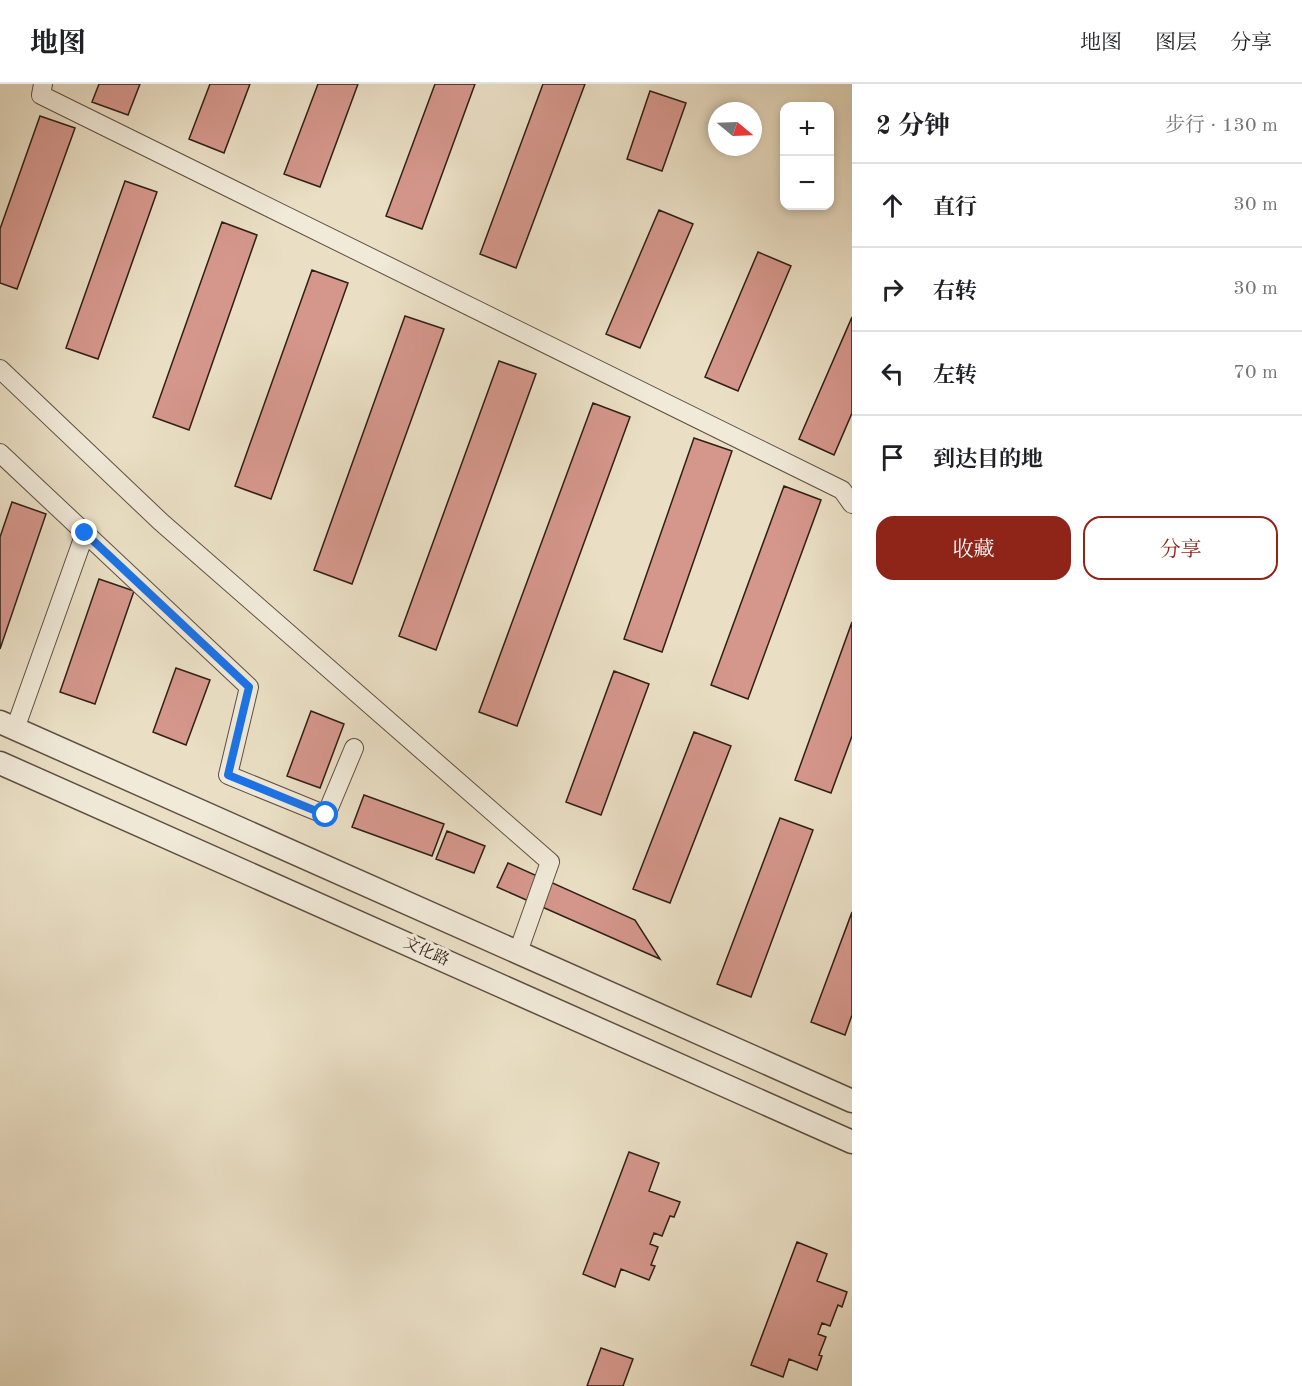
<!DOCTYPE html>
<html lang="zh">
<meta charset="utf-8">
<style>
body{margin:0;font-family:"Old Standard TT","Noto Serif SC",serif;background:#f2f2f2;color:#202124}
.controls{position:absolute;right:18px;top:18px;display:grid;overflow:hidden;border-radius:12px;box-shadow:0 3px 9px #0003}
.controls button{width:54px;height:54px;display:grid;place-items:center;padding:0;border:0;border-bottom:2px solid #e0e0e0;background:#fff;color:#202124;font:30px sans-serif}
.compass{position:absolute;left:708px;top:18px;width:54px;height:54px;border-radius:50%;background:#fff;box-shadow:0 3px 9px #0003;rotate:109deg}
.stop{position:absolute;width:18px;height:18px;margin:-14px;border:4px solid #1a73e8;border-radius:50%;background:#fff}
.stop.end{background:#1a73e8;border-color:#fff;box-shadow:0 2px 6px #0008}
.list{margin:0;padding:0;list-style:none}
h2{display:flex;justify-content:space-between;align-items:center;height:78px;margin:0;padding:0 24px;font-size:26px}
h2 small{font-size:20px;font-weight:400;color:#757577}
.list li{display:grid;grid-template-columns:39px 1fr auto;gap:18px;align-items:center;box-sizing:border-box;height:84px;padding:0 24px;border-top:2px solid #e0e0e0}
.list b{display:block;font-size:22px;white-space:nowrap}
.list em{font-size:20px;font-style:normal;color:#757577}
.actions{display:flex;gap:12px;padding:18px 24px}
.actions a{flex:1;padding:14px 0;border:2px solid #8f2418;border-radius:18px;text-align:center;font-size:21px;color:#8f2418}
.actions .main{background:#8f2418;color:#fff}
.icon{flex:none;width:33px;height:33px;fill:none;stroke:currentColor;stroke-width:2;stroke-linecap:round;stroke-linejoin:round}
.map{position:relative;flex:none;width:852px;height:1302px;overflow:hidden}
header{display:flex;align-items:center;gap:36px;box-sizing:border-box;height:84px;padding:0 30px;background:#fff;border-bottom:2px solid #e0e0e0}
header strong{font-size:28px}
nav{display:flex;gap:33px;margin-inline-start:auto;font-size:21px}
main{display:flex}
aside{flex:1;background:#fff}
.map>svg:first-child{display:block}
</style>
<header>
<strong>地图</strong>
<nav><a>地图</a><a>图层</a><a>分享</a></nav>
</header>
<main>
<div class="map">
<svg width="852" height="1302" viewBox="0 0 852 1302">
<rect width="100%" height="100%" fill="#eadfc5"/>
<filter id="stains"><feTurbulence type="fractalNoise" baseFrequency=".00333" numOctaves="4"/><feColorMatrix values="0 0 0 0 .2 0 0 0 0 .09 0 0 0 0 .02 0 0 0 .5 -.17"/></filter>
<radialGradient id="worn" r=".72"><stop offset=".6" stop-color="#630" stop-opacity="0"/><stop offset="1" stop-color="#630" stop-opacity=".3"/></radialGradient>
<path fill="#d5978c" stroke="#2f1f17" stroke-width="1.5" d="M 99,0 L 140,0 L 128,31 L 92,18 Z
M 210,0 L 250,0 L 224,69 L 189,55 Z
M 318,0 L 358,0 L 320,103 L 284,90 Z
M 435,0 L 475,0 L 422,145 L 386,132 Z
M 543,0 L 585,0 L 516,184 L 480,170 Z
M 650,7 L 686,19 L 662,87 L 627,75 Z
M 40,32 L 75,44 L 17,205 L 0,199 L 0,145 Z
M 125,97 L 157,108 L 98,275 L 66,264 Z
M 659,126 L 693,140 L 640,264 L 606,250 Z
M 222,138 L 257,151 L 189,346 L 153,333 Z
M 758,168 L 791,182 L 738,307 L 705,293 Z
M 312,186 L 348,199 L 271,415 L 235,402 Z
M 405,232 L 444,245 L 352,500 L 314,486 Z
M 852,233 L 852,329 L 834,371 L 799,355 Z
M 499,277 L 536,290 L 436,566 L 399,552 Z
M 593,319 L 630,333 L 517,642 L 479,628 Z
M 694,354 L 732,367 L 662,568 L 624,555 Z
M 784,402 L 821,416 L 748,615 L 711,601 Z
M 12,418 L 46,430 L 0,565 L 0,453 Z
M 99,495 L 134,507 L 95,620 L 60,608 Z
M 852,538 L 852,652 L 831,709 L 795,696 Z
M 176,584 L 210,596 L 186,661 L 153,648 Z
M 614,587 L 649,600 L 601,731 L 566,718 Z
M 311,627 L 344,640 L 320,704 L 287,692 Z
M 694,648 L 731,662 L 670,819 L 633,805 Z
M 364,711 L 444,740 L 432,772 L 352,743 Z
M 780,734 L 813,746 L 751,913 L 717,900 Z
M 447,747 L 485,762 L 474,789 L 436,775 Z
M 508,779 L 635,836 L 660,875 L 497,803 Z
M 852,828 L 852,931 L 845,951 L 811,938 Z
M 629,1068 L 659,1079 L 649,1107 L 680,1118 L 674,1133 L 670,1132 L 662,1152 L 654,1149 L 650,1160 L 658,1163 L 651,1181 L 655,1182 L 649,1196 L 621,1185 L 615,1203 L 583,1190 Z
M 797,1158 L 827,1170 L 817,1197 L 847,1208 L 842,1223 L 838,1221 L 830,1242 L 822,1239 L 818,1250 L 826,1253 L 819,1271 L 822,1272 L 817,1286 L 789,1275 L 783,1293 L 751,1281 Z
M 601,1264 L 633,1275 L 623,1302 L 587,1302 Z"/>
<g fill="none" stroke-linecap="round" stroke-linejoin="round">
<defs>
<path id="minor" d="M 43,0 L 41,11 L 842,406 L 852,420
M 0,285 L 161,438 L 550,778 L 518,868
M 0,369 L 249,603 L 228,691 L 326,731 L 354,664
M 15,645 L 85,449"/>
<path id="tertiary" d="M 0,638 L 852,1017
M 0,679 L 852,1058"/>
</defs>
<use href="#minor" stroke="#5e4f42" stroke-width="20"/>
<use href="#tertiary" stroke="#5e4f42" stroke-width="25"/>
<use href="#minor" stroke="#f1ead9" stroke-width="18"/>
<use href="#tertiary" stroke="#f1ead9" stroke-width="22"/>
</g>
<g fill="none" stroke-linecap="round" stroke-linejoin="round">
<path stroke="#1a73e8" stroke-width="8" d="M 85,449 L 249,603 L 228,691 L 326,731"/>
</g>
<g text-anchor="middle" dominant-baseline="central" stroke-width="6" stroke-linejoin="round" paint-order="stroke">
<g font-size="16" fill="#2f1f17" stroke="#f1ead9">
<text transform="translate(426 868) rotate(24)">文化路</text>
</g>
</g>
<rect width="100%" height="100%" filter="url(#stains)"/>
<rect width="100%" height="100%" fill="url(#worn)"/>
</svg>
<div class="controls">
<button>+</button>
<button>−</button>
</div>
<svg class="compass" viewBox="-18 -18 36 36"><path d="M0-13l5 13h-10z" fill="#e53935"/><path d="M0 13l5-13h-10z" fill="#757577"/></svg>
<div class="stop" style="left:326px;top:731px"></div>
<div class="stop end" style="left:85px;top:449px"></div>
</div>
<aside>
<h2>2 分钟<small>步行 · 130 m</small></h2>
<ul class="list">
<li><svg class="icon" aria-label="ahead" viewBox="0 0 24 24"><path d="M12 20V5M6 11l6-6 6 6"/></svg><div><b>直行</b></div><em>30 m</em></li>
<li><svg class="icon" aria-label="right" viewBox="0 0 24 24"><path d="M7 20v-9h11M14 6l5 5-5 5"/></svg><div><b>右转</b></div><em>30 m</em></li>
<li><svg class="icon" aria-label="left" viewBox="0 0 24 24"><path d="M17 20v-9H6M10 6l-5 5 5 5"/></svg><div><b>左转</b></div><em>70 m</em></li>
<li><svg class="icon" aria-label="arrive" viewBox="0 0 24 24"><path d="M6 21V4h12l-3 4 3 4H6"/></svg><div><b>到达目的地</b></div></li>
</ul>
<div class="actions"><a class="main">收藏</a><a>分享</a></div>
</aside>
</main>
